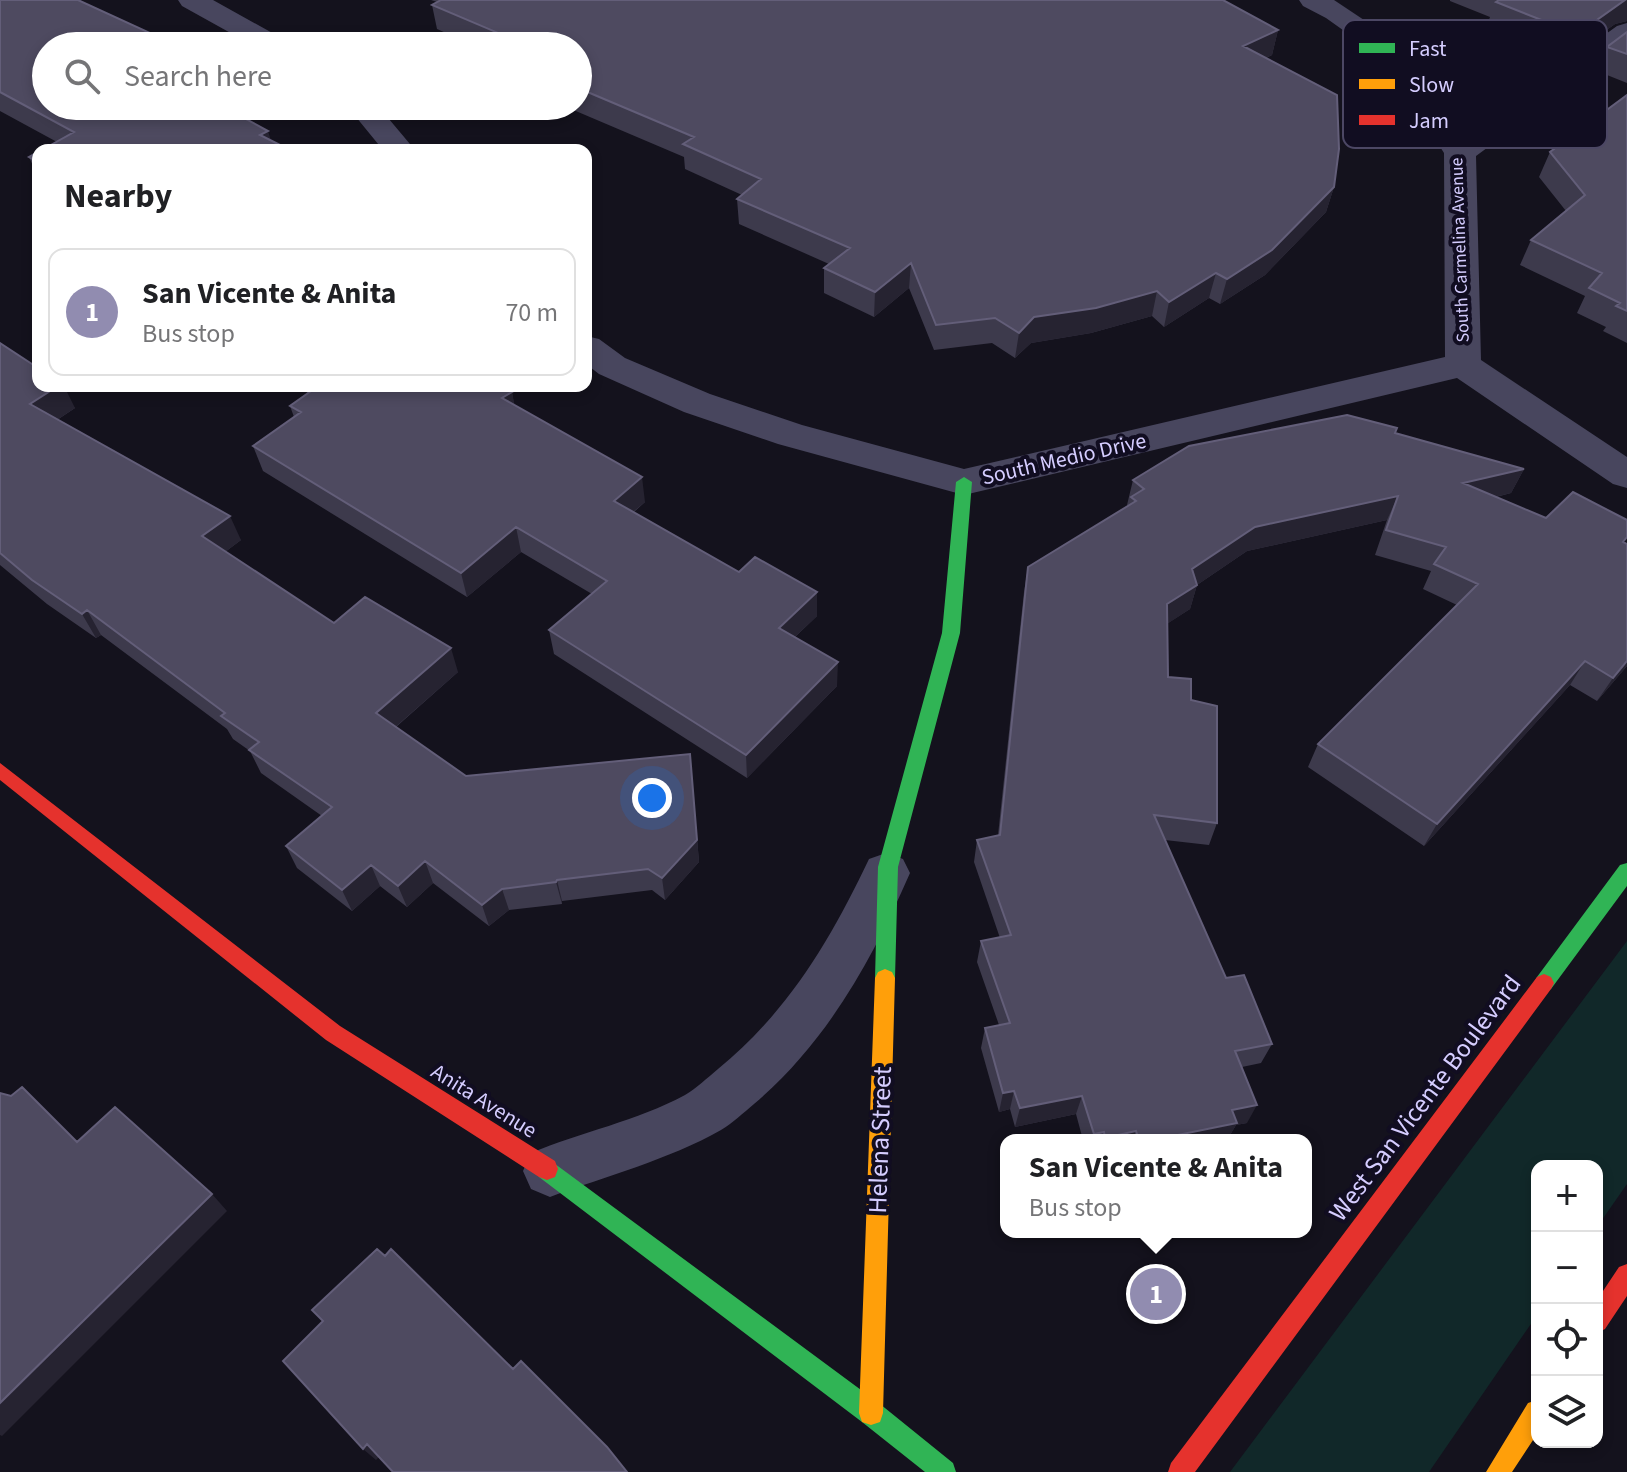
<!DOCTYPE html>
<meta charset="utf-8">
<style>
body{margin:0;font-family:"Source Sans 3",sans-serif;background:#f6f6f6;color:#202124}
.controls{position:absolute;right:24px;bottom:24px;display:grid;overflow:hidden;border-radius:16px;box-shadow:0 4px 12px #0003}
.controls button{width:72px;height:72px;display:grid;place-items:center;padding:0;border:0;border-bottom:2px solid #e0e0e0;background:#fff;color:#202124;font:40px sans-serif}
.you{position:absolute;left:652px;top:798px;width:28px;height:28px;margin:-20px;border:6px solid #fff;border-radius:50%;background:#1a73e8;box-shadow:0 0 0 12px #1a73e833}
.badge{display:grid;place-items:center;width:52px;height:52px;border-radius:50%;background:#918cb0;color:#fff;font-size:26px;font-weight:700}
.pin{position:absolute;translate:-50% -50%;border:4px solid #fff;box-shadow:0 2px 8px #0006}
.popup{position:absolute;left:1000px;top:1134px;width:312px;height:104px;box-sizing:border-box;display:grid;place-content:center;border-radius:16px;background:#fff;filter:drop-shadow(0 2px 6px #0005);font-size:26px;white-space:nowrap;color:#757577}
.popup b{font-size:30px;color:#202124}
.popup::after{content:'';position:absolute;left:50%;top:100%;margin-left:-16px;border:16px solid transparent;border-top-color:#fff}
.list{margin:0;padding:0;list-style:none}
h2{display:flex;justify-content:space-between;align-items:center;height:104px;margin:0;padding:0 32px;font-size:34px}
h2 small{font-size:26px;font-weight:400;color:#757577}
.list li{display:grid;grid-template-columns:52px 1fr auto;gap:24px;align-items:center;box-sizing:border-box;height:128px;margin:0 16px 16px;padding:0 16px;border:2px solid #e0e0e0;border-radius:16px}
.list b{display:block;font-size:30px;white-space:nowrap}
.list p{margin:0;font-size:26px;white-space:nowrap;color:#757577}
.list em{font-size:26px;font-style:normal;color:#757577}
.icon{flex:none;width:44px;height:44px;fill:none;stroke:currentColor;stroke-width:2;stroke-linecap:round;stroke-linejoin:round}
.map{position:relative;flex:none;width:1627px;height:1472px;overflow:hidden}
.search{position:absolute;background:#fff;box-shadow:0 4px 12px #0003;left:32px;top:32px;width:560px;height:88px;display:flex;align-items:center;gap:20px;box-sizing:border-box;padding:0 28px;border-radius:44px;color:#757577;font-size:30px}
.panel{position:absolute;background:#fff;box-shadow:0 4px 12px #0003;left:32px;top:144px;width:560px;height:248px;border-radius:16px}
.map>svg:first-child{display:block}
</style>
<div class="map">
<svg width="1627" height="1472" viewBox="0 0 1627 1472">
<rect width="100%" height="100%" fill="#14121d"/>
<path fill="#112829" d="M 1627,941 L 1627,1184 L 1597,1227 L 1597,1166 L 1537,1166 L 1537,1315 L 1429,1472 L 1230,1472 Z"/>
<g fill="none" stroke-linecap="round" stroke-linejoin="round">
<path fill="#48465e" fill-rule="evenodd" d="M 178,0 L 213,0 L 285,40 L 289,46 L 254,46 L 182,6 Z
M 1299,0 L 1334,0 L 1406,48 L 1464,136 L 1617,26 L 1627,23 L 1627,45 L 1476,156 L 1481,360 L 1627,457 L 1627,488 L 1613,484 L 1457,378 L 964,495 L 778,444 L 684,412 L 599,374 L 586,364 L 586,336 L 599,339 L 625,358 L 710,394 L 802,425 L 964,469 L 1445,357 L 1444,153 L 1385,60 L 1326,18 L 1303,6 Z
M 347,106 L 378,106 L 415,150 L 383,150 Z
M 886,853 L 903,859 L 910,873 C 872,960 827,1042 754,1104 C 743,1113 733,1123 721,1130 C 668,1160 606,1176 550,1197 L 531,1189 L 523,1171 L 531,1153 C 581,1132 637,1121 685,1095 C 697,1088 707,1078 718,1069 C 788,1012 831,939 869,859 Z"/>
<path fill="#30b455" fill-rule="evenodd" d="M 964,477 L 972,482 L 960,633 L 898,867 L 895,978 L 892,984 L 885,987 L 878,984 L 875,978 L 878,867 L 942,633 L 956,482 Z
M 1627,863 L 1627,886 L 1551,989 L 1544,992 L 1537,989 L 1534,983 L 1537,977 L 1620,865 Z
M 547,1158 L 880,1404 L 953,1463 L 956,1472 L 925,1472 L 862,1422 L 539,1177 L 536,1169 L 539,1161 Z"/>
<path fill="#ff9f0a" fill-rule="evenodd" d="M 885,969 L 892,972 L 895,978 L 883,1413 L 880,1422 L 871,1425 L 862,1422 L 859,1413 L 875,978 L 878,972 Z
M 1537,1400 L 1537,1434 L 1512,1472 L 1486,1472 L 1528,1403 Z"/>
<path fill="#e5322d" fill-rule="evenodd" d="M 0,763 L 340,1026 L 555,1161 L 558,1169 L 555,1177 L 547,1180 L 539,1177 L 326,1040 L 0,780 Z
M 1544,974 L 1551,977 L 1554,983 L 1551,989 L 1195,1472 L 1168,1472 L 1171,1463 L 1537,977 Z
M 1627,1264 L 1627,1296 L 1605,1329 L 1597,1333 L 1597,1300 L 1619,1267 Z"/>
</g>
<path fill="#3d3a4c" d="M 0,0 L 46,46 L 222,106 L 57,142 L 0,111 Z
M 431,0 L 1223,0 L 1278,30 L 1272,55 L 1266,58 L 1334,187 L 1326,212 L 1265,275 L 1220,304 L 1209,298 L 1164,327 L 1152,316 L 1091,333 L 1031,343 L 1015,358 L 992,343 L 934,350 L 909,288 L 874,317 L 824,293 L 824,268 L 829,264 L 739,224 L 737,199 L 742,195 L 685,169 L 684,157 L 564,106 L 578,106 L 578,46 L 475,46 L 437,29 L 432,5 L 437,2 Z
M 1450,0 L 1627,0 L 1627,21 L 1615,24 L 1566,59 L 1487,26 L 1490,17 L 1450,1 Z
M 1627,32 L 1627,83 L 1597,71 L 1607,47 Z
M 1627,95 L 1627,343 L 1603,331 L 1606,327 L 1577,313 L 1585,296 L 1520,265 L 1531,240 L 1566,211 L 1539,177 L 1550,152 Z
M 38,152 L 38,177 L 29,157 Z
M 0,343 L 75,408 L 57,420 L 241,540 L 225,552 L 334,623 L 458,672 L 396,727 L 466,776 L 692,777 L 699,862 L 665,900 L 652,890 L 562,901 L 562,904 L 509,910 L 489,926 L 433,883 L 407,907 L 380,886 L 352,911 L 297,868 L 286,846 L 322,816 L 261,773 L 250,751 L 233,739 L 227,729 L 101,635 L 96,638 L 47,604 L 0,565 Z
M 297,386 L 502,386 L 512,392 L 514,405 L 645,502 L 634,512 L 739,572 L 817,592 L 817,616 L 795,637 L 837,686 L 747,778 L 554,654 L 549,630 L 592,594 L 521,552 L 467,597 L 263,471 L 253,446 L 294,417 L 290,406 L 308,393 Z
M 1395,433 L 1524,469 L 1511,493 L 1496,497 L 1546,518 L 1626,543 L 1627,666 L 1597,701 L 1570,685 L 1424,846 L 1308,767 L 1318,744 L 1457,605 L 1423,589 L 1431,571 L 1375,555 L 1387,520 L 1247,551 L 1197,585 L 1190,609 L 1168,623 L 1168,677 L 1191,700 L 1217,823 L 1209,845 L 1165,840 L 1226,978 L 1272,1044 L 1261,1063 L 1242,1067 L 1247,1123 L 1236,1125 L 1227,1140 L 1083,1140 L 1076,1114 L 1015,1127 L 1010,1109 L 999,1112 L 981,1048 L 985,1028 L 999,1025 L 977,962 L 981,941 L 1000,938 L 974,862 L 977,840 L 998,835 L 1024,592 L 1028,567 L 1128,506 L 1127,505 L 1133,480 Z"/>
<path fill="#262331" d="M 1625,0 L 1627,0 L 1627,21 L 1615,24 L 1566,59 L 1577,34 Z
M 1278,30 L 1272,55 L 1237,71 L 1243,46 Z
M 150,33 L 154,46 L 130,46 L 129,44 Z
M 268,131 L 274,150 L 260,135 Z
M 1334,187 L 1326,212 L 1265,275 L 1220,304 L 1227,279 Z
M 911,263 L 909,288 L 874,317 L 875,292 Z
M 1216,273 L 1209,298 L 1164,327 L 1169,302 Z
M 1157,291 L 1152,316 L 1091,333 L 1031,343 L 1015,358 L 1019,333 L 1034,317 Z
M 58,386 L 64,386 L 75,408 L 43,429 L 30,404 Z
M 512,392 L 517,417 L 502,398 Z
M 1524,469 L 1511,493 L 1451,508 L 1463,483 Z
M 642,477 L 645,502 L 617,525 L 614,501 Z
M 1398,496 L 1387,520 L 1247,551 L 1197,585 L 1190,609 L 1161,628 L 1167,604 L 1192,569 L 1255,527 Z
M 230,516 L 241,540 L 213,561 L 202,536 Z
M 516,527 L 521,552 L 467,597 L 461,573 Z
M 817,592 L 817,616 L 779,652 L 779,628 Z
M 87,610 L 101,635 L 96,638 L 82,614 Z
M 451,648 L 458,672 L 385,736 L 376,713 Z
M 1585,661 L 1570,685 L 1424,846 L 1437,824 Z
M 1627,661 L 1627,666 L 1597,701 L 1613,678 Z
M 838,662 L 837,686 L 747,778 L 746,755 Z
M 690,754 L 699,862 L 665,900 L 662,878 Z
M 425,861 L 433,883 L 407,907 L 398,886 Z
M 371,865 L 380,886 L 352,911 L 342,890 Z
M 557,880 L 562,901 L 562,904 L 556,882 Z
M 502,889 L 509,910 L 489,926 L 482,905 Z
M 1014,1091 L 1010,1109 L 999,1112 L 1003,1093 Z
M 1082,1096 L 1076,1114 L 1015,1127 L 1020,1108 Z
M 1257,1105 L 1247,1123 L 1236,1125 L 1227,1140 L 1153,1140 L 1232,1110 Z
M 1136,1131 L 1132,1140 L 1104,1140 L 1105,1138 Z
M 212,1194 L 227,1211 L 2,1436 L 0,1435 L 0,1403 Z
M 367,1444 L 380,1456 L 376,1460 L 363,1449 Z"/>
<path fill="#4e4a60" stroke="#635e79" stroke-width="2" d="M 0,0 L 78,0 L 150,33 L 129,44 L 133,46 L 46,46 L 46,106 L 222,106 L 268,131 L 260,135 L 290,150 L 42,150 L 74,132 L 0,92 Z
M 441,0 L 1223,0 L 1278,30 L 1243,46 L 1337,95 L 1339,149 L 1334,187 L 1272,250 L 1227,279 L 1216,273 L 1169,302 L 1157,291 L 1096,308 L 1034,317 L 1019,333 L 995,318 L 936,325 L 911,263 L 875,292 L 824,268 L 850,248 L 737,199 L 761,179 L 683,144 L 694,137 L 578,88 L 578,46 L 529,46 L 432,5 Z
M 1499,0 L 1625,0 L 1577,34 L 1496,2 Z
M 1627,32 L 1627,54 L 1607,47 Z
M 1627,95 L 1627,311 L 1616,306 L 1620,303 L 1589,288 L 1602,273 L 1531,240 L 1585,195 L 1550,152 Z
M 38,152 L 38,162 L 29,157 Z
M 0,343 L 38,368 L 38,386 L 58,386 L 30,404 L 230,516 L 202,536 L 334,623 L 365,597 L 451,648 L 376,713 L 466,776 L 690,754 L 697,840 L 662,878 L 648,869 L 557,880 L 556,882 L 502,889 L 482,905 L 425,861 L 398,886 L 371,865 L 342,890 L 286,846 L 332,807 L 249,750 L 259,742 L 221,716 L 225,713 L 87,610 L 82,614 L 32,580 L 0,553 Z
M 318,386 L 502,386 L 512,392 L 502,398 L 642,477 L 614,501 L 739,572 L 755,557 L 817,592 L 779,628 L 838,662 L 746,755 L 549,630 L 607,581 L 516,527 L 461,573 L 253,446 L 301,412 L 290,406 Z
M 1347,415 L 1397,428 L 1395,433 L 1524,469 L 1463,483 L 1546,518 L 1573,492 L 1627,520 L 1627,537 L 1623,542 L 1627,544 L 1627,661 L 1613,678 L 1585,661 L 1437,824 L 1318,744 L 1478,584 L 1434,564 L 1446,547 L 1386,530 L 1398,496 L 1255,527 L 1192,569 L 1197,585 L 1167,604 L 1168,677 L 1191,679 L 1191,700 L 1217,706 L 1217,823 L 1154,815 L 1226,978 L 1244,975 L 1272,1044 L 1235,1051 L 1257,1105 L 1232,1110 L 1237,1123 L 1153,1140 L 1139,1140 L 1136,1131 L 1105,1138 L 1104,1132 L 1094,1134 L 1082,1096 L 1020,1108 L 1014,1091 L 1003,1093 L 985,1028 L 1010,1023 L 981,941 L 1011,935 L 977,840 L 1000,835 L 1028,567 L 1136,501 L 1131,497 L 1144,489 L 1133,480 L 1189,446 Z
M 22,1087 L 77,1142 L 115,1107 L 212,1194 L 0,1403 L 0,1093 L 11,1096 Z
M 377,1249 L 385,1256 L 391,1249 L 513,1369 L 521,1361 L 607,1447 L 627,1472 L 393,1472 L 367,1444 L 363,1449 L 283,1361 L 323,1321 L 312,1310 Z"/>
<g text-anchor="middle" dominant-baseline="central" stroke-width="8" stroke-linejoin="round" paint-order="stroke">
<g font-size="18" fill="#d5cdff" stroke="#110d21">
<text transform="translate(1460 250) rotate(-92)">South Carmelina Avenue</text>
</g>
<g font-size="22" fill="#d5cdff" stroke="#110d21">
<text transform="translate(1064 459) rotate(-13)">South Medio Drive</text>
<text transform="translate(484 1101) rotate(32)">Anita Avenue</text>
</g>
<g font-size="26" fill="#d5cdff" stroke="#110d21">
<text transform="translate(1425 1098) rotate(-53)">West San Vicente Boulevard</text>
<text transform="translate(880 1140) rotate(-88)">Helena Street</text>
</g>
</g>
<rect x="1343" y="20" width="264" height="128" rx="12" fill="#110d21" stroke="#4c4764" stroke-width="2"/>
<rect x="1359" y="43" width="36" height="10" fill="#30b455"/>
<rect x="1359" y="79" width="36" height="10" fill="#ff9f0a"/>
<rect x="1359" y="115" width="36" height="10" fill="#e5322d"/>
<g font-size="22" fill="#d5cdff">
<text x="1409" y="56">Fast</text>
<text x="1409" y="92">Slow</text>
<text x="1409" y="128">Jam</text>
</g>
</svg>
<div class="controls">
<button>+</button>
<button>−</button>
<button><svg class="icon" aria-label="locate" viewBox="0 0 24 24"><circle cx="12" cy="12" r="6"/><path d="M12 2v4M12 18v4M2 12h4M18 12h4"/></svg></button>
<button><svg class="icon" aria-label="layers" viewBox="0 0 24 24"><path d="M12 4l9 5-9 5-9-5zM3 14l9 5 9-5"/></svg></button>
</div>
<div class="you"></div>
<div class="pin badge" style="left:1156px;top:1294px">1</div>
<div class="popup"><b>San Vicente &amp; Anita</b>Bus stop</div>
<div class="search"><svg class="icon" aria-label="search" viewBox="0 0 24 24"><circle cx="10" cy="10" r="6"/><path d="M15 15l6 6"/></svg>Search here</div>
<section class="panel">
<h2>Nearby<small></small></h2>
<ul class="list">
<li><span class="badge">1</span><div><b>San Vicente &amp; Anita</b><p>Bus stop</p></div><em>70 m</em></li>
</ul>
</section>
</div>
